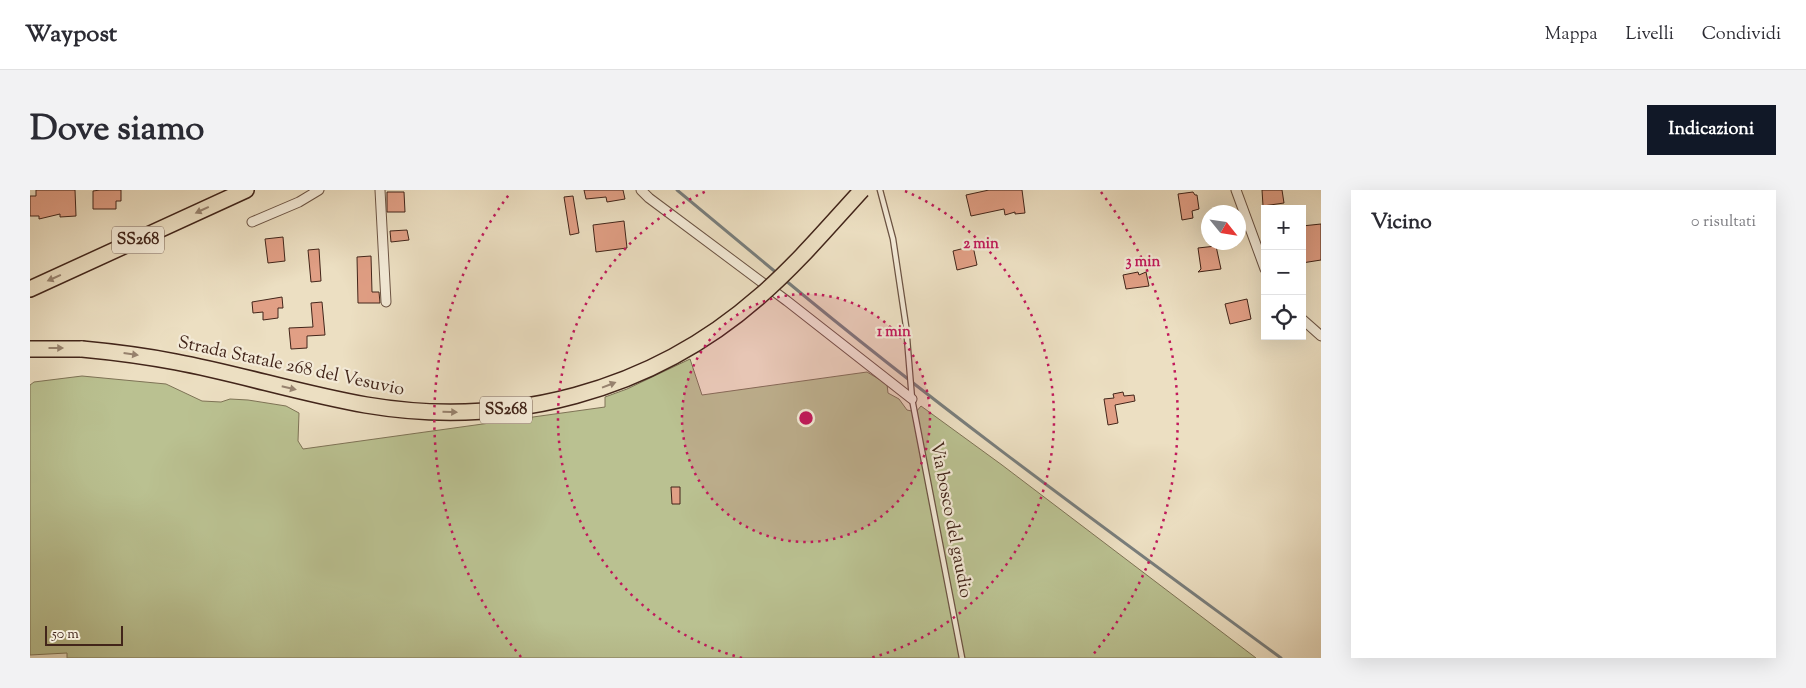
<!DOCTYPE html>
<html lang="it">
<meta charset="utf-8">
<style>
body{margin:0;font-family:"Sorts Mill Goudy",serif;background:#f2f2f3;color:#2b2b33}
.controls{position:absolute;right:15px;top:15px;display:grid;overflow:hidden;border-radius:0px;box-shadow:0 5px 20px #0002}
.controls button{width:45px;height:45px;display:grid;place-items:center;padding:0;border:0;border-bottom:1px solid #e1e1e2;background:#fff;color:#2b2b33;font:25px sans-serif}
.compass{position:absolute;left:1171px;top:15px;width:45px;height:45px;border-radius:50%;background:#fff;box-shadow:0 5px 20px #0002;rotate:120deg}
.scale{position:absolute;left:15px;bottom:12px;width:78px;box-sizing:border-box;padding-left:5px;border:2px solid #42251a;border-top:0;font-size:14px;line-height:18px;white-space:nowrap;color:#42251a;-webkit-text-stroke:4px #f3ead7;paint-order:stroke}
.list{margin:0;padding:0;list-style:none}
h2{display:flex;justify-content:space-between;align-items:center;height:65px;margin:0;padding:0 20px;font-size:21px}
h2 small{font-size:16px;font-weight:400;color:#7c7c81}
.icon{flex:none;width:28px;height:28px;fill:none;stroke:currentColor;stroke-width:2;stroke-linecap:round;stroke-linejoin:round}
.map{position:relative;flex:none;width:1291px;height:468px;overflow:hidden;border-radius:0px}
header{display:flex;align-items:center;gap:30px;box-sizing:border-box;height:70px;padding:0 25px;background:#fff;border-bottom:1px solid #e1e1e2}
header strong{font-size:24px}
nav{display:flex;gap:28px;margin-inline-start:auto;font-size:18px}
.intro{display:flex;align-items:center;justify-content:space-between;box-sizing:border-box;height:120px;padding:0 30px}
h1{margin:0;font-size:35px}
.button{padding:12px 22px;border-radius:0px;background:#111827;color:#fff;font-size:18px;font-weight:700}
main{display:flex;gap:30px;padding:0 30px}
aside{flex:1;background:#fff;border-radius:0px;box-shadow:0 5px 20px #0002}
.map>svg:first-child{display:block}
</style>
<header>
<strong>Waypost</strong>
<nav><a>Mappa</a><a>Livelli</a><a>Condividi</a></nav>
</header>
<div class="intro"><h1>Dove siamo</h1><a class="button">Indicazioni</a></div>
<main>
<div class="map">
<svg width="1291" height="468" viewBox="0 0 1291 468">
<rect width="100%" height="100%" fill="#ecdfc2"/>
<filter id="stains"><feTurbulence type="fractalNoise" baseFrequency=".004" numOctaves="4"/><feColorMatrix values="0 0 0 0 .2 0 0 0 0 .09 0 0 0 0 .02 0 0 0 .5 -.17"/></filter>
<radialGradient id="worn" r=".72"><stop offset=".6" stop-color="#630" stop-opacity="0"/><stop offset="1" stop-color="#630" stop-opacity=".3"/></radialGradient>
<path fill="#bac191" stroke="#7e7356" d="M 660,169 L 672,205 L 837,182 L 857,194 L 858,203 L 869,209 L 877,220 L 886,222 L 891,216 L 972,275 L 1226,468 L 37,468 L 37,463 L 0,465 L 0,195 L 4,192 L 52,186 L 136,194 L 172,211 L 191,212 L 200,209 L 218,210 L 256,216 L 269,223 L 268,251 L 273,259 L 575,217 L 575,207 L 597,199 Z"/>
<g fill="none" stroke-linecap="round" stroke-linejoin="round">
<path stroke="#797e7c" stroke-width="3" d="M 647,0 L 748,84
M 755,90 C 915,223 1084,345 1251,468"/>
</g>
<path fill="#e19f85" stroke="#42251a" d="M 6,0 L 45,0 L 46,26 L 30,27 L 30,24 L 9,29 L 9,26 L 0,26 L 0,6 L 6,6 Z
M 70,0 L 91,0 L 91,11 L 86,11 L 86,19 L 63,19 L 63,1 Z
M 554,0 L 593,0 L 595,9 L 577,12 L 576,7 L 556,9 Z
M 959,0 L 992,0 L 995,23 L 985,24 L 985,22 L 975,25 L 974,19 L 941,26 L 936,5 Z
M 1232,0 L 1252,0 L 1254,13 L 1233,16 Z
M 357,2 L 374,2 L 375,22 L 357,22 Z
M 1163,2 L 1165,5 L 1167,5 L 1169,19 L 1162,21 L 1163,28 L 1152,30 L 1148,4 Z
M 543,6 L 549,43 L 540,45 L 534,7 Z
M 594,31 L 597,58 L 566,62 L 563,35 Z
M 1291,34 L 1291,70 L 1272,73 L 1272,36 Z
M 377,40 L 379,50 L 361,52 L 360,41 Z
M 253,47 L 255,71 L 238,73 L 235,49 Z
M 943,56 L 947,75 L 927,80 L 923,61 Z
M 1186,56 L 1191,79 L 1168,82 L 1171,79 L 1168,58 Z
M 289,59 L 291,91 L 281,92 L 278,60 Z
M 341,66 L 342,102 L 349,102 L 350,113 L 328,113 L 327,67 Z
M 1108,82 L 1109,85 L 1116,82 L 1119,96 L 1096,99 L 1093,85 Z
M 252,107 L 253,118 L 248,118 L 248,128 L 233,130 L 233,122 L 223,123 L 222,112 Z
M 1217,109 L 1221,129 L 1200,134 L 1195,114 Z
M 292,112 L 295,145 L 277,146 L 277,158 L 261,159 L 259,138 L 283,137 L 281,113 Z
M 1093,202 L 1094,206 L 1104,205 L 1105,211 L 1085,215 L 1088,233 L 1078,235 L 1074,209 L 1084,208 L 1083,204 Z
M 641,297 L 650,297 L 650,314 L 642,314 Z"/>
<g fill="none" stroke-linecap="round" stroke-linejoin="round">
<defs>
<path id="lane" d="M 850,0 L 863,49 L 876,136 L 882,209 L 932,468"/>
<path id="street" d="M 350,0 L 356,112
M 611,0 L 619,8 L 757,111 L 882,209
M 1206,0 L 1235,79
M 222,32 L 269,12 L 289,0
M 1272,129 L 1291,146"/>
<path id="highway" d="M 0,99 L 216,0
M 0,159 L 52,159"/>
</defs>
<use href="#lane" stroke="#6c5444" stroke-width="7"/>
<use href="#street" stroke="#6c5444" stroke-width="11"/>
<use href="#highway" stroke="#42251a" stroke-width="18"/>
<use href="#lane" stroke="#f3ead7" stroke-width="4.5"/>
<use href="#street" stroke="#f3ead7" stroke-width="9"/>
<use href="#highway" stroke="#ecdfc2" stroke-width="15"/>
<defs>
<path id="highway-bridge" d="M 52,159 C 84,162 115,166 146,172 C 210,184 272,204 336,215 C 478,239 621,202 730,106 C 767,74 799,36 832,0"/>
</defs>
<use href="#highway-bridge" stroke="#42251a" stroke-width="18" stroke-linecap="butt"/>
<use href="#highway-bridge" stroke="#ecdfc2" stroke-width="15"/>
</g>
<defs><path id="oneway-solid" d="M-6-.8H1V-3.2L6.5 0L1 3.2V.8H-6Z" transform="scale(1.25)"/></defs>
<g fill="#97826e">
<use href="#oneway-solid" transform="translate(172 20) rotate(155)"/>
<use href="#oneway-solid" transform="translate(24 88) rotate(156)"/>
<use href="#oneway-solid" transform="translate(26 158)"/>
<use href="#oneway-solid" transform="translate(101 164) rotate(8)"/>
<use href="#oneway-solid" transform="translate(579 195) rotate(-21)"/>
<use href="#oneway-solid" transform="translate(259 198) rotate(13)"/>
<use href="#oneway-solid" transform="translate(420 222) rotate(2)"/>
</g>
<circle cx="776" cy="228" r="124" fill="#c2185b" fill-opacity=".12"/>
<g fill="none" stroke="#c2185b" stroke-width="2.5" stroke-dasharray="2.5 5">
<circle cx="776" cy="228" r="124"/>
<path d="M712 468A248 248 0 0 1 677 1M875 1A248 248 0 0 1 840 468"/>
<path d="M491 467A372 372 0 0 1 481 2M1071 2A372 372 0 0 1 1061 467"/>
</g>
<g text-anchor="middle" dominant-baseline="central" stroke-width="4.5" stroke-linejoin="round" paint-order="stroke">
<g fill="#f3ead7" stroke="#776053" stroke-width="1">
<rect x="82" y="36.5" width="52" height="27" rx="4"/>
<rect x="450" y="206.5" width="52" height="27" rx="4"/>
</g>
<g font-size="16" font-weight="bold" fill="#42251a">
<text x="108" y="50">SS268</text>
<text x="476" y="220">SS268</text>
</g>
<g font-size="18" fill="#42251a" stroke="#f3ead7">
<text transform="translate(261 177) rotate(12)">Strada Statale 268 del Vesuvio</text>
<text transform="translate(920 330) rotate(79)">Via bosco del gaudio</text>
</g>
</g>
<circle cx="776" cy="228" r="8" fill="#c2185b" stroke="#f3ead7" stroke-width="2.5"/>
<g font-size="15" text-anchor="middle" font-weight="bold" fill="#c2185b" stroke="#f3ead7" stroke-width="4.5" stroke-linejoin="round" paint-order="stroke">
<text x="951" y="58">2 min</text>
<text x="1113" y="76">3 min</text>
<text x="864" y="146">1 min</text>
</g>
<rect width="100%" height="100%" filter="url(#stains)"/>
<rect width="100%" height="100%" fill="url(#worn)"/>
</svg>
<div class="controls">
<button>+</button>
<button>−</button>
<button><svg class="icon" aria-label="locate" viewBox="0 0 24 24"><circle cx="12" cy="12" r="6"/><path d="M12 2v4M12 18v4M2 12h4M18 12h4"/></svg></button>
</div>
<svg class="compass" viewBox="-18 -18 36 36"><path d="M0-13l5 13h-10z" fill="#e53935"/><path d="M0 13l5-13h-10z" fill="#7c7c81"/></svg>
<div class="scale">50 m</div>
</div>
<aside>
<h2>Vicino<small>0 risultati</small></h2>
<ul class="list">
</ul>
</aside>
</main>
